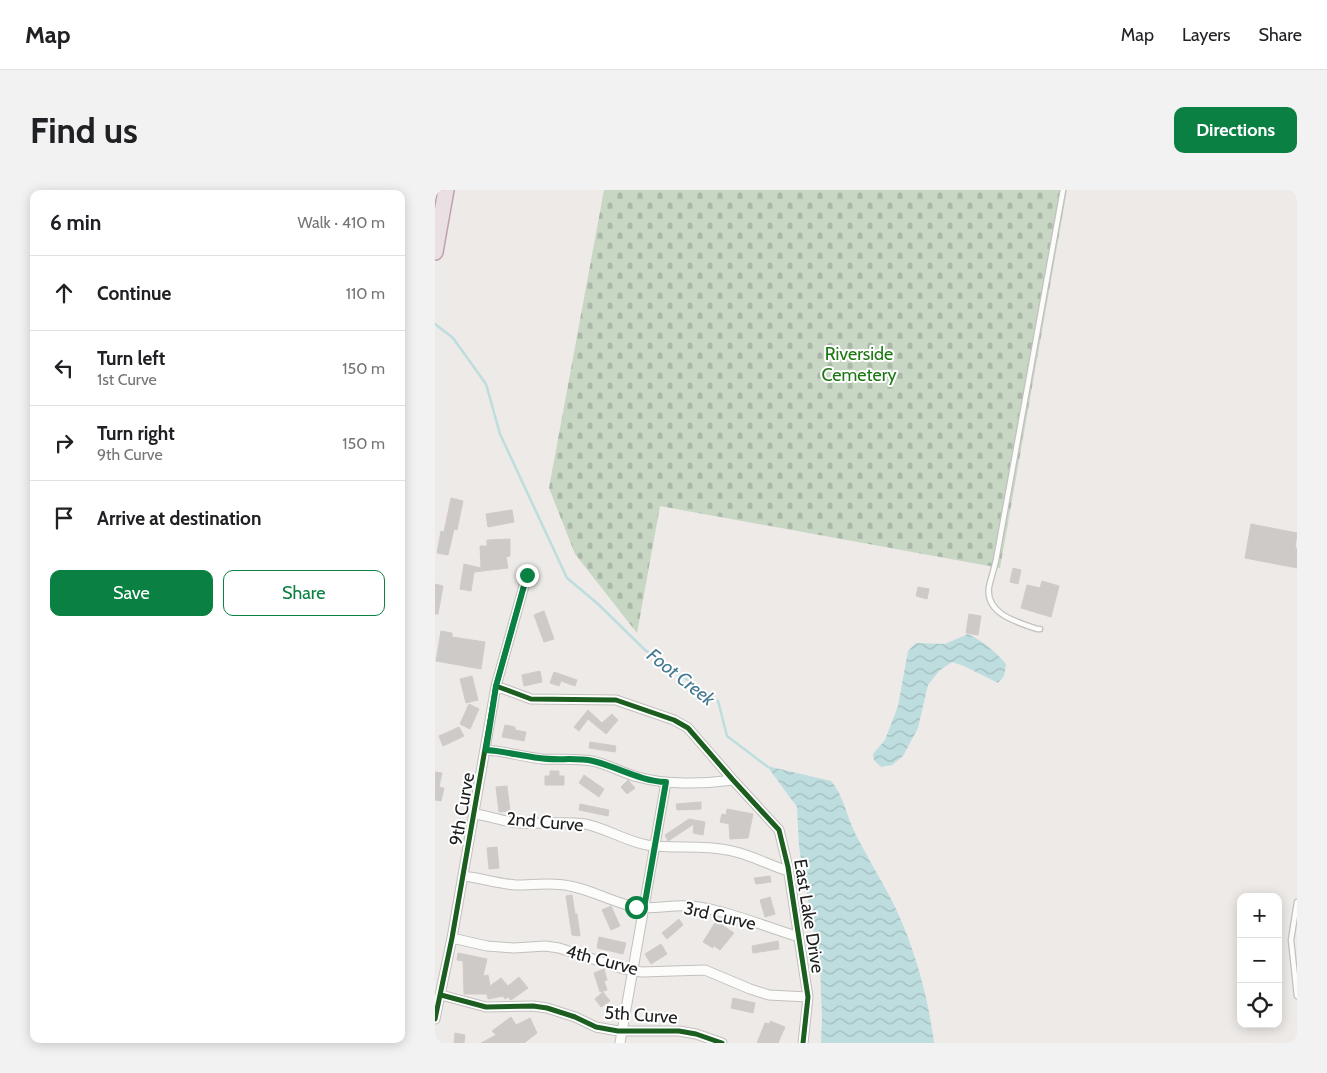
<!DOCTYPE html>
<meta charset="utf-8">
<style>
body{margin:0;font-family:Cabin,sans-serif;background:#f2f2f2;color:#202124}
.controls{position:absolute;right:15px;bottom:15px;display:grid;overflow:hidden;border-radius:10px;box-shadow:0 2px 12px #0003}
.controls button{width:45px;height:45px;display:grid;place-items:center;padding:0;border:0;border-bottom:1px solid #e0e0e0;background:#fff;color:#202124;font:25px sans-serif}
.stop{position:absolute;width:15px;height:15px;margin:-11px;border:4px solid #0b8043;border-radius:50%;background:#fff}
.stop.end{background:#0b8043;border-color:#fff;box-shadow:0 1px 5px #0008}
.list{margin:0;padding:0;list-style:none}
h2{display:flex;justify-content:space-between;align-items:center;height:65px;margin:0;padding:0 20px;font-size:21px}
h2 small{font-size:16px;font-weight:400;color:#757577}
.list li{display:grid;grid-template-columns:32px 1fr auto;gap:15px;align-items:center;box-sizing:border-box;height:75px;padding:0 20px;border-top:1px solid #e0e0e0}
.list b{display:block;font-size:19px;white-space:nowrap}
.list p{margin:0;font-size:16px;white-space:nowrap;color:#757577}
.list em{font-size:16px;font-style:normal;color:#757577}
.actions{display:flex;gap:10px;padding:15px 20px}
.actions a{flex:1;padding:11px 0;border:1px solid #0b8043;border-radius:10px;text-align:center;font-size:18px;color:#0b8043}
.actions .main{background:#0b8043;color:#fff}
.icon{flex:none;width:28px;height:28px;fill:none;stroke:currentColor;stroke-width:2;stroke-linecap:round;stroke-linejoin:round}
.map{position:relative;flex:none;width:862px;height:853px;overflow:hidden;border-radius:10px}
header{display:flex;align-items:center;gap:30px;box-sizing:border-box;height:70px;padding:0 25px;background:#fff;border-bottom:1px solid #e0e0e0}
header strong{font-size:24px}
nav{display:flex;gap:28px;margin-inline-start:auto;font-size:18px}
.intro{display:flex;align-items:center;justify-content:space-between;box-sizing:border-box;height:120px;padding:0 30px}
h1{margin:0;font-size:35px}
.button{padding:12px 22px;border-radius:10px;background:#0b8043;color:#fff;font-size:18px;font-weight:700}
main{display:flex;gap:30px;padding:0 30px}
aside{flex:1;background:#fff;border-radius:10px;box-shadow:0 2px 12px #0003}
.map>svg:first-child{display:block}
</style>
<header>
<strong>Map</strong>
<nav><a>Map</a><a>Layers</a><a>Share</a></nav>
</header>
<div class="intro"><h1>Find us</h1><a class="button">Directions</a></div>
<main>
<aside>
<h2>6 min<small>Walk · 410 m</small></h2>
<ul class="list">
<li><svg class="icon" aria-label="ahead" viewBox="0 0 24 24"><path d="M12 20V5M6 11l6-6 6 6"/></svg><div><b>Continue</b></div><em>110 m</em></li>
<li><svg class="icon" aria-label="left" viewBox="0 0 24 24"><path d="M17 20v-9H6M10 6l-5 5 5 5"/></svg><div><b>Turn left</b><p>1st Curve</p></div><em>150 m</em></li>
<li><svg class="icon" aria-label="right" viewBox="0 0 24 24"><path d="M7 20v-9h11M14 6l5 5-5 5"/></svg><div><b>Turn right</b><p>9th Curve</p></div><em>150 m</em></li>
<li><svg class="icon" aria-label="arrive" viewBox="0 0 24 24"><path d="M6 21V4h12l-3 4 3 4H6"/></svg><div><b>Arrive at destination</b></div></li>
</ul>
<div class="actions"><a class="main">Save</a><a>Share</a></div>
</aside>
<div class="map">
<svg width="862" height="853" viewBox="0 0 862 853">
<defs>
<pattern id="cemetery-stones" width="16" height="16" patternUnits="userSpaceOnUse" patternTransform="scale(1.25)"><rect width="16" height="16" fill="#c8d6c4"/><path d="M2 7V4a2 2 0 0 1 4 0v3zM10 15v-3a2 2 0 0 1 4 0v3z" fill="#abb7a8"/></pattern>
<pattern id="water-waves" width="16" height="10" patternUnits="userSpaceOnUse" patternTransform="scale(1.25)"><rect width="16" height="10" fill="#bdddde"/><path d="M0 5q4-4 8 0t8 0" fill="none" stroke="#a2bdbe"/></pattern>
</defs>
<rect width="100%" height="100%" fill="#edeae7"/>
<path fill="url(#cemetery-stones)" d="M 169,0 L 632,0 L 565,378 L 225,316 L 202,443 L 140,364 L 114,298 Z"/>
<path fill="url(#water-waves)" d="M 533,444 C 549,452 560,461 571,474 L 569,486 L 563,493 L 529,476 L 517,472 L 504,481 L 493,495 L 483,538 L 468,566 L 457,575 L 446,577 L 439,570 L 438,564 L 450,550 L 455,537 L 463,516 L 473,461 L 481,453 L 510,454 Z
M 332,576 L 396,591 C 408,604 412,627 420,643 C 433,669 449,694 462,721 C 481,763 493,807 499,853 L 386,853 L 387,827 L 385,774 L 367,678 L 364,655 L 362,617 Z"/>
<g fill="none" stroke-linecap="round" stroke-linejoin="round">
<path stroke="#bdddde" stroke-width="2.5" d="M 0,134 L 18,148 L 51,194 L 65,244 L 132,388 L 163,414 L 210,460 L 283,511 L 292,546 L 333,577"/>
</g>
<path fill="#cecac8" stroke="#d0cbc8" d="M 16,308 L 28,311 L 22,340 L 19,339 L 13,365 L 2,363 L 6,341 L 9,342 Z
M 77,320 L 79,332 L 53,337 L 51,324 Z
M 816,334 L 862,343 L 860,358 L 862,358 L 862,378 L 810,368 Z
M 75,349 L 75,366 L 71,367 L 73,378 L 39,382 L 36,401 L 25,399 L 29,374 L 46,378 L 45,356 L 52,356 L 52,350 Z
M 578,378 L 586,380 L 583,394 L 575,392 Z
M 607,391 L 624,396 L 616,427 L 586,418 L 592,395 L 605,398 Z
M 0,394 L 8,396 L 3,424 L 0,424 Z
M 483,397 L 494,399 L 492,409 L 481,406 Z
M 109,421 L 119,449 L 109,452 L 99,425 Z
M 534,424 L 546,426 L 543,445 L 531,443 Z
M 6,441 L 17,443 L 17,447 L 50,452 L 46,479 L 1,471 Z
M 105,481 L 107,492 L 89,496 L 87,485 Z
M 119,482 L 142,490 L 140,496 L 126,491 L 124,496 L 115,493 Z
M 37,486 L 43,510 L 31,513 L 25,489 Z
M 34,514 L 44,519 L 35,539 L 25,534 Z
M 153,520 L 167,533 L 177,524 L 183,530 L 171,544 L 153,529 L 144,541 L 139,537 Z
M 70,535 L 80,537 L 80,540 L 91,542 L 89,551 L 67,547 Z
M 24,537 L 29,546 L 8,556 L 4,546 Z
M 155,552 L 181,556 L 180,562 L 154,558 Z
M 115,581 L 124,581 L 124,586 L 129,586 L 129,595 L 110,595 L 110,586 L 115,586 Z
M 0,582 L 7,583 L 4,597 L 9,598 L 6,611 L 0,610 Z
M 149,585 L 169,599 L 164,607 L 144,593 Z
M 193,590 L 200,598 L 192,604 L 186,597 Z
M 72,596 L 75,621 L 64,622 L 61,597 Z
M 266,612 L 266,619 L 242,620 L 241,614 Z
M 145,614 L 174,620 L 173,626 L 144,620 Z
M 292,619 L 318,624 L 313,648 L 295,649 L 294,634 L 285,632 L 287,624 L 291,625 Z
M 254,629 L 270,632 L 268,645 L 258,643 L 259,634 L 233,651 L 230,645 Z
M 62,657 L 64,678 L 54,679 L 52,658 Z
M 335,686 L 336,692 L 321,694 L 319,688 Z
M 137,705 L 140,724 L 142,724 L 145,746 L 137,745 L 131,706 Z
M 335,707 L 340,724 L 330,727 L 325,710 Z
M 176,716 L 185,736 L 176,740 L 167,720 Z
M 244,729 L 248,735 L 232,749 L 227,743 Z
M 281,731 L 299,743 L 285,760 L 278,755 L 278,758 L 268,752 Z
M 164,747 L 191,753 L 188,764 L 162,758 Z
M 343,751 L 344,759 L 318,763 L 317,756 Z
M 226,754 L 232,764 L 216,774 L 210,764 Z
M 23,763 L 52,769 L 48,786 L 53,785 L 55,796 L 66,788 L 73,796 L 84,787 L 93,798 L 76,810 L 73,807 L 70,809 L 68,806 L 53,809 L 52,804 L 29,804 L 28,771 L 22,770 Z
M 169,779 L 172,790 L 169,791 L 172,800 L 165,802 L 159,783 Z
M 168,802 L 175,811 L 166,817 L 160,809 Z
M 298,808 L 320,813 L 318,823 L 296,818 Z
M 76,827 L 81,835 L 95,828 L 102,843 L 89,853 L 46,853 L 61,845 L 57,841 Z
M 335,831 L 350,837 L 343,853 L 322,853 L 330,833 L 335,834 Z
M 20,843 L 30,845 L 29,853 L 19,853 Z"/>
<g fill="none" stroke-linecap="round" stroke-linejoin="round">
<defs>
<path id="lane" d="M 605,439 L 602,439 C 582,432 550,424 554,397 C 556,388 559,379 561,370 L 628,0
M 862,712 L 856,750 L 862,806"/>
<path id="street" d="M 61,496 L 96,509 L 181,510 L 239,530 L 253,538 L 298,590 L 344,640 L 353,677 L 373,807 L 368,853
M 51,560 C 70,561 88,567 107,569 C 124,570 140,568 157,571 C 173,574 187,583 203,587 C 231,595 269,594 298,590
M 40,624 C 55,626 69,632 85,633 C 106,634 128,631 150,634 C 171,638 190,651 212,655 C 238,659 265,655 292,660 C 313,663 333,675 353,681
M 28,686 C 46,688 64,694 81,695 C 99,695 117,692 135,696 C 157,700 177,712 200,717 C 219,720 238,714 257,716 C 291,720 331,737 364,747
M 17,748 L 52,756 L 79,758 L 110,756 L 124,758 L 189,779 L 207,782 L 270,780 L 315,799 L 334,805 L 373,807
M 6,805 L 51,817 L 98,816 L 112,818 L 140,827 L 161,837 L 183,841 L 244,841 L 261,844 L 287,853
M 0,829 L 17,748 L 61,496 L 92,385
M 185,853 L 231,592"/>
<path id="highway" d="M 0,62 L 11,0"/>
</defs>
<use href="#lane" stroke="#c2c1bf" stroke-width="7"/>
<use href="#street" stroke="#c2c1bf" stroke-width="11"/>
<use href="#highway" stroke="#c0a0af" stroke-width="18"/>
<use href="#lane" stroke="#fcfcfb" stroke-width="4.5"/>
<use href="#street" stroke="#fcfcfb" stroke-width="9"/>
<use href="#highway" stroke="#eadfe3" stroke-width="15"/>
<defs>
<path id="cycleway" d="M 61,496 L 96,509 L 181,510 L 239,530 L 253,538 L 298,590 L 344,640 L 353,677 L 373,807 L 368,853
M 6,805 L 51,817 L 98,816 L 112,818 L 140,827 L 161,837 L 183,841 L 244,841 L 261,844 L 287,853
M 0,829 L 17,748 L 61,496 L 92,385"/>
</defs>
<use href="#cycleway" stroke="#fff" stroke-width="8"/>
<use href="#cycleway" stroke="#1b5e20" stroke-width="5"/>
</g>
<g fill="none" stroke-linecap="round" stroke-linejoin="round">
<path stroke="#0b8043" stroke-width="6" d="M 92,385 L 61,496 L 51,560 C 69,561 86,566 104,568 C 122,571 140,567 158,571 C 183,577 205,591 231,592 L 209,718 L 201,717"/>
</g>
<g text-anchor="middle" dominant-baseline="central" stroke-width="4" stroke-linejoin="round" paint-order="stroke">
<g font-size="18" fill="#1c7712" stroke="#fff">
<text x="424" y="164">Riverside<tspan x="424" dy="21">Cemetery</tspan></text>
</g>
<g font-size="18" fill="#1e1e1e" stroke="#fff">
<text transform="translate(27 619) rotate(-80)">9th Curve</text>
<text transform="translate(110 632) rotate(5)">2nd Curve</text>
<text transform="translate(285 726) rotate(13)">3rd Curve</text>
<text transform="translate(374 726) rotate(81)">East Lake Drive</text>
<text transform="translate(167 770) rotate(15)">4th Curve</text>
<text transform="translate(206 825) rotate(4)">5th Curve</text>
</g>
<g font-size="19" font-style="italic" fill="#477a91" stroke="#fff">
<text transform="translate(246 487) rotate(38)">Foot Creek</text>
</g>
</g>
</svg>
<div class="controls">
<button>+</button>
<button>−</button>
<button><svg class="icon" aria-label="locate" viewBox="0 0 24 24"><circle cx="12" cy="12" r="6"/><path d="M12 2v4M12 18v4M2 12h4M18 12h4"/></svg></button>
</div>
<div class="stop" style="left:201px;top:717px"></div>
<div class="stop end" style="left:92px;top:385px"></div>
</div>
</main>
